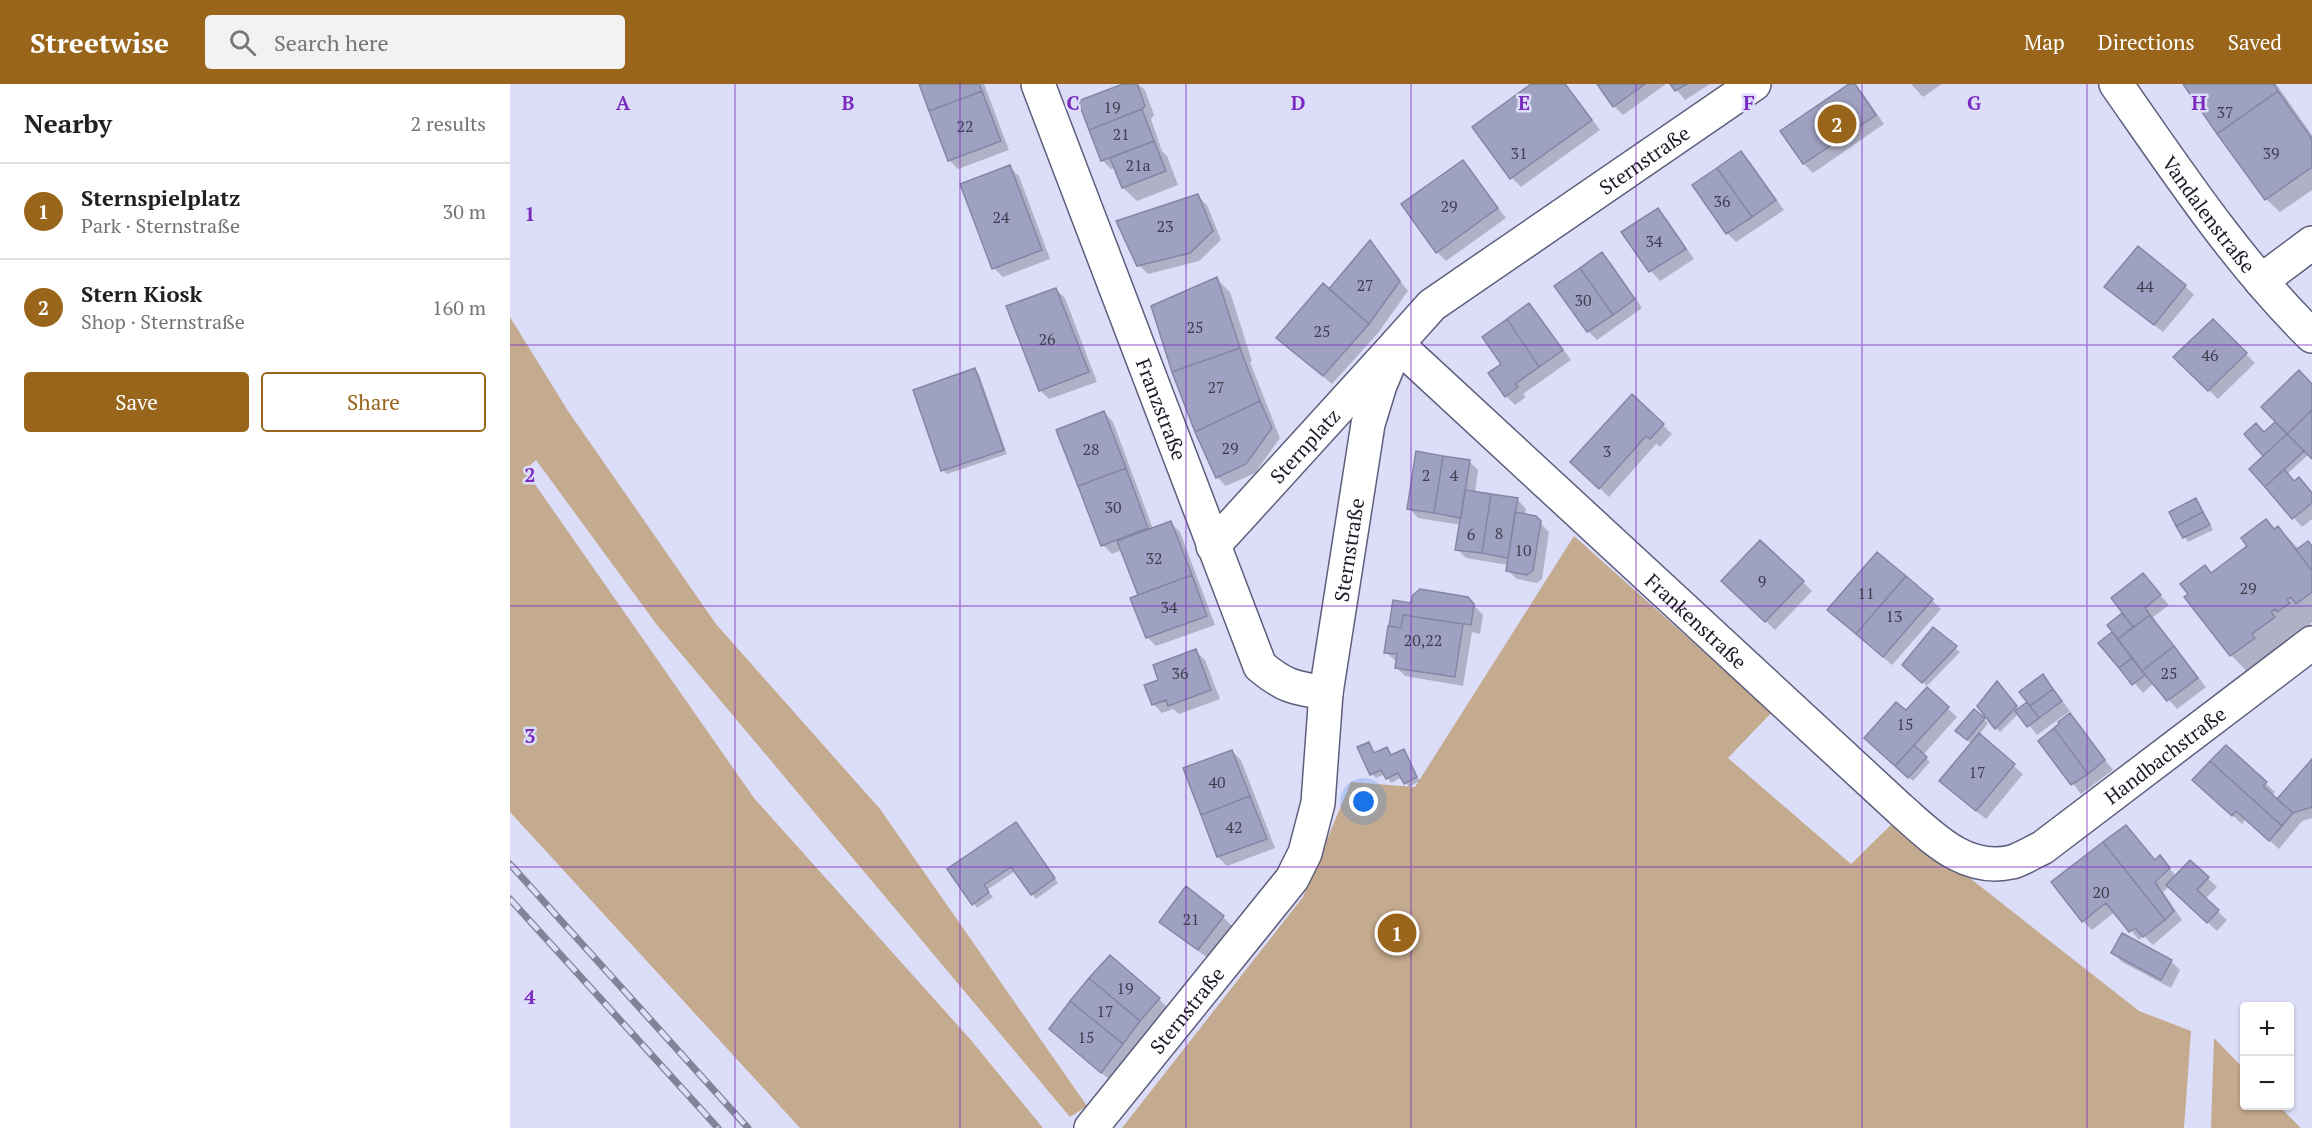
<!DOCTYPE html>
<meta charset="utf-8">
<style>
body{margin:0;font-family:"PT Serif",serif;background:#f2f2f2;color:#202124}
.controls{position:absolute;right:18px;bottom:18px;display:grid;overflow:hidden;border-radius:6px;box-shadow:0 2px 4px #0004}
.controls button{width:54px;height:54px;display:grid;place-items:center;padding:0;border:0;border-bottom:2px solid #e0e0e0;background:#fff;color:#202124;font:30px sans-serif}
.you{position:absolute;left:854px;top:718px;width:21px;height:21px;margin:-15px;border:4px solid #fff;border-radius:50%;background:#1a73e8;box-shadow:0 0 0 9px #1a73e833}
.badge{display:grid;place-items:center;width:39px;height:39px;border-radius:50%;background:#99651b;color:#fff;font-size:20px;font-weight:700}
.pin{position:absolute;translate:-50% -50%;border:3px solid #fff;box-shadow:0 2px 6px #0006}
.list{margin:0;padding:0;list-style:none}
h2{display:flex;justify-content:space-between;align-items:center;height:78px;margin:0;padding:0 24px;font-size:26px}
h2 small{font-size:20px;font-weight:400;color:#757577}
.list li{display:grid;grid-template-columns:39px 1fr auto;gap:18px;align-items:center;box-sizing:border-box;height:96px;padding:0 24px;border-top:2px solid #e0e0e0}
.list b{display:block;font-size:22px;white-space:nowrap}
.list p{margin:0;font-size:20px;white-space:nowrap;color:#757577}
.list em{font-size:20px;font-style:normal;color:#757577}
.actions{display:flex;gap:12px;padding:18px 24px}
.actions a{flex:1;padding:14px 0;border:2px solid #99651b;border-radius:6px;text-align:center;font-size:21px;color:#99651b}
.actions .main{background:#99651b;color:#fff}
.icon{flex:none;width:33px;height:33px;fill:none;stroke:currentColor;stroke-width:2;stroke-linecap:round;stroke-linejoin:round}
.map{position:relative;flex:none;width:1802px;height:1044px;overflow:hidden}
header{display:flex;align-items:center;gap:36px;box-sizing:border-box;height:84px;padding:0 30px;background:#99651b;color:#fff}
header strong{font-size:28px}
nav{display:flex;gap:33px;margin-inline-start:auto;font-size:21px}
.search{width:420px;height:54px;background:#f2f2f2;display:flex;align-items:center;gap:15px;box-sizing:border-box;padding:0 21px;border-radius:6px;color:#757577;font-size:22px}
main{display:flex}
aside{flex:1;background:#fff}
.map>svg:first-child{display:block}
</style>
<header>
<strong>Streetwise</strong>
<div class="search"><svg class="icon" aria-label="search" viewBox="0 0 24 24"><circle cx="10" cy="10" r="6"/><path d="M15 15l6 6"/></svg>Search here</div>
<nav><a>Map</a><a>Directions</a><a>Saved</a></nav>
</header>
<main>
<aside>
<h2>Nearby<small>2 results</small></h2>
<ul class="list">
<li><span class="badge">1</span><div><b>Sternspielplatz</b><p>Park · Sternstraße</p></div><em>30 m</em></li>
<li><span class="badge">2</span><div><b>Stern Kiosk</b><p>Shop · Sternstraße</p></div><em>160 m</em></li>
</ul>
<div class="actions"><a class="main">Save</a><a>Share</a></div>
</aside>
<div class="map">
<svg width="1802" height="1044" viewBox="0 0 1802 1044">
<rect width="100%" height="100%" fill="#dcdef9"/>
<path fill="#c4aa8e" d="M 0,233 L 58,327 L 206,540 L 370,725 L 577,1022 L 560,1033 L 147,541 L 26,376 L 15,386 L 244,714 L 460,955 L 533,1044 L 290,1044 L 0,728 Z
M 1064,452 L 1260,627 L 1261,629 L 1218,674 L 1341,780 L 1386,736 L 1629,927 L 1681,947 L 1674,1044 L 612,1044 L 793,813 L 841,698 L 905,703 Z
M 1704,954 L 1734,985 L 1734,1022 L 1769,1022 L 1791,1044 L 1701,1044 Z"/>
<path fill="#0003" d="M 410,0 L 474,0 L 499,66 L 448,85 L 439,76 Z
M 618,0 L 628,0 L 635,6 L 644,31 L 641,35 L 652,67 L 657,72 L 668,101 L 627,117 L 613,104 L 605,84 L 601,85 L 592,76 Z
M 1023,0 L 1056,0 L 1090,46 L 1011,103 L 1002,94 Z
M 1089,0 L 1156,0 L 1113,31 L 1104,22 Z
M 1162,0 L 1200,0 L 1175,16 Z
M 1342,0 L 1352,8 L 1374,40 L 1303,89 L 1294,80 L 1272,47 Z
M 1401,0 L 1432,0 L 1413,13 Z
M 1675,0 L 1766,0 L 1802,51 L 1802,106 L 1770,128 L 1756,115 Z
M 1231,69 L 1240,78 L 1274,126 L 1226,158 L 1217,149 Z
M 953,78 L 996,134 L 936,177 L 927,168 Z
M 499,83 L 509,92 L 540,175 L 493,193 L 484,184 Z
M 688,112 L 697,121 L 711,156 L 689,177 L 638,190 L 629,181 Z
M 1148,126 L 1157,135 L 1184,175 L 1150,197 L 1141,187 L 1113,148 Z
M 860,158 L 898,207 L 868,249 L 822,300 L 777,262 L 819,207 Z
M 1092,170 L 1101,179 L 1132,224 L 1087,256 L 1078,247 Z
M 707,195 L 720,208 L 742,277 L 740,278 L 770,354 L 745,389 L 716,402 L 707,393 Z
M 1675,202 L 1684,211 L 1653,248 L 1605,211 Z
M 546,205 L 555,214 L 587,298 L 539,315 L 530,306 Z
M 1019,221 L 1028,230 L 1061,276 L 1013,310 L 1016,313 L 1005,321 L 996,312 L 993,280 Z
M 1703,237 L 1745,279 L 1708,315 L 1665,273 Z
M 465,286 L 469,290 L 497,370 L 437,390 L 433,386 Z
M 1802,301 L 1802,373 L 1799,370 L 1777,390 L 1785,399 L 1789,395 L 1802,409 L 1802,435 L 1792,443 L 1741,385 L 1756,372 L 1736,350 L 1754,350 Z
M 594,328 L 603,338 L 643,445 L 660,438 L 670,448 L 705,541 L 646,562 L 637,553 L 630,512 L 612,466 L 602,470 L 593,461 Z
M 1153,341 L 1162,350 L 1150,363 L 1146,360 L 1099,413 L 1062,378 Z
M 959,377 L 968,386 L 965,409 L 1007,415 L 1016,425 L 1015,431 L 1025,433 L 1039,448 L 1032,495 L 1027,499 L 1007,495 L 997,486 L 998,481 L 956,474 L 947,465 L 951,441 L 908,434 L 899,424 Z
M 1686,416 L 1703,446 L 1678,458 L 1661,429 Z
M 1768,444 L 1789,465 L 1802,463 L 1802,538 L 1800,540 L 1802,543 L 1792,551 L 1789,548 L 1783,552 L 1787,557 L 1744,595 L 1721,571 L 1680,510 L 1695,483 L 1702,490 Z
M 1633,491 L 1659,521 L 1642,534 L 1696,603 L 1667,625 L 1644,599 L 1633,609 L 1590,559 L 1604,548 L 1599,541 L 1614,530 Z
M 1293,498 L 1302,507 L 1265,546 L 1222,506 Z
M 958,515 L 973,531 L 970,550 L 962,548 L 953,602 L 895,592 L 886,583 L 887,578 L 875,568 L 885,518 L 903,520 Z
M 1422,516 L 1431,525 L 1382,581 L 1329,535 Z
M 1424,545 L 1450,568 L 1417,602 L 1394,580 Z
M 686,567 L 695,576 L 710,615 L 669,630 L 663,625 L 652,629 L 643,620 L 650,597 Z
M 1533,592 L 1560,627 L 1527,651 L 1509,629 L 1490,648 L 1486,644 L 1491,604 L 1509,626 L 1519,618 Z
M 1417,605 L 1447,633 L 1413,671 L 1420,678 L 1403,697 L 1395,690 L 1396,628 Z
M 1559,631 L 1603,686 L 1571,710 L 1530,657 Z
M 1474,635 L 1478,639 L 1469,651 L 1513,690 L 1476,735 L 1440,706 L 1462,660 L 1451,651 Z
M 858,660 L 866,670 L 877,665 L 882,672 L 893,667 L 910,697 L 899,703 L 892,693 L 881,699 L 875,690 L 866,694 L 862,690 Z
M 1716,663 L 1765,708 L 1762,712 L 1768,717 L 1802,677 L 1802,734 L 1792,737 L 1769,765 L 1736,735 L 1732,740 L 1693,705 Z
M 722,667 L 731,676 L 765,764 L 717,782 L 708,773 Z
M 510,744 L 548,799 L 526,815 L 505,787 L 477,806 L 483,813 L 467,824 L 439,785 Z
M 1650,773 L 1666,792 L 1698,794 L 1707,803 L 1695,815 L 1717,836 L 1707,847 L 1659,802 L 1653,808 L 1672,836 L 1643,861 L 1634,852 L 1629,856 L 1605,828 L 1582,846 L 1573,837 Z
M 713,833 L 722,842 L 698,874 L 660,847 L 651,838 Z
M 1603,869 L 1661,877 L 1670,886 L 1661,904 L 1612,878 Z
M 649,915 L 658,924 L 601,997 L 550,954 Z"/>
<path fill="#9fa1c2" stroke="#8486a5" stroke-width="1.5" d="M 409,0 L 469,0 L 472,7 L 419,27 Z
M 613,0 L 627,0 L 635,22 L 632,25 L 579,46 L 568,17 Z
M 1021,0 L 1055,0 L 1082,36 L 1000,95 L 962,43 Z
M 1087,0 L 1135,0 L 1103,23 Z
M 1160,0 L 1177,0 L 1165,7 Z
M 1339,0 L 1345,0 L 1366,31 L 1293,80 L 1270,47 Z
M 1673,0 L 1764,0 L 1768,7 L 1707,50 Z
M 472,7 L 491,57 L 438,77 L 419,27 Z
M 1768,7 L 1802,55 L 1802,83 L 1755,116 L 1707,50 Z
M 632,25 L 644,57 L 591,77 L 579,46 Z
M 644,57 L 656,87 L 612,104 L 600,74 Z
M 1231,67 L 1266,116 L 1242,133 L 1207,84 Z
M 953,76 L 988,124 L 926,169 L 891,120 Z
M 500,81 L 532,166 L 482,185 L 450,100 Z
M 1207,84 L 1242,133 L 1216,150 L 1182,101 Z
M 688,110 L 703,147 L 680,169 L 627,182 L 606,137 Z
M 1148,124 L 1176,165 L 1139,188 L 1111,148 Z
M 860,156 L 890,197 L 859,240 L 819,205 Z
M 1628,162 L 1676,201 L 1644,241 L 1594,203 Z
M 1092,168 L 1125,215 L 1103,231 L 1070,184 Z
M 1070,184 L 1103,231 L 1077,248 L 1044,202 Z
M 707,193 L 730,264 L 662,288 L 641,222 Z
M 813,199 L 859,240 L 813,292 L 766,254 Z
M 546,204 L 579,288 L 529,307 L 496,222 Z
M 1019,219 L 1053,266 L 1029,283 L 997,235 Z
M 997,235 L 1029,283 L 1005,300 L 1008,303 L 995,313 L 978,289 L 991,280 L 972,253 Z
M 1703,235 L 1737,269 L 1698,307 L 1663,273 Z
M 730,264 L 750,317 L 685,348 L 662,288 Z
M 465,284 L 494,366 L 431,387 L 403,306 Z
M 1789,286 L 1802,300 L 1802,326 L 1777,350 L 1751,323 Z
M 1122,310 L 1154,340 L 1140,355 L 1136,352 L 1089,405 L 1060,378 Z
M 750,317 L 762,344 L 736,380 L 706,394 L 685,348 Z
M 1802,326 L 1802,375 L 1777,350 Z
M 594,327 L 616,384 L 568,402 L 546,346 Z
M 1765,338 L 1777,350 L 1753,372 L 1734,350 L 1746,339 L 1754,348 Z
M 1777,350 L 1794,367 L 1755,403 L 1739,385 Z
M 906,367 L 933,372 L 924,429 L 897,425 Z
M 933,372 L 960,376 L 951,434 L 924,429 Z
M 616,384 L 638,444 L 591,462 L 568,402 Z
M 1774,385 L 1784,397 L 1789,393 L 1802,409 L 1802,419 L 1782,435 L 1755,403 Z
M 955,406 L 981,410 L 972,469 L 945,466 Z
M 981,410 L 1008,414 L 998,474 L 972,469 Z
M 1686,414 L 1693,428 L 1666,442 L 1659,428 Z
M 1005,428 L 1026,432 L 1031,437 L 1023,486 L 1017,491 L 996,487 Z
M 1693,428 L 1700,441 L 1673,454 L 1666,442 Z
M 1756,435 L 1764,445 L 1768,442 L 1802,487 L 1802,508 L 1786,520 L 1781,513 L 1777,516 L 1780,519 L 1767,528 L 1765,525 L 1761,528 L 1765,533 L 1742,550 L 1745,554 L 1720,572 L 1674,513 L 1678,510 L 1670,500 L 1695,481 L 1701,489 L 1737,462 L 1731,454 Z
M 661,437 L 682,491 L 628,511 L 607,457 Z
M 1250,456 L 1294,497 L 1255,538 L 1211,497 Z
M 1798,457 L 1802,462 L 1802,487 L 1786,466 Z
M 1367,468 L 1396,492 L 1346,550 L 1317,526 Z
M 1633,489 L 1651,511 L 1635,524 L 1640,531 L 1623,543 L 1601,514 Z
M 682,491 L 697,532 L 636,554 L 620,514 Z
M 1396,492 L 1423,515 L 1373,573 L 1346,550 Z
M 910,505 L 958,513 L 964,520 L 961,541 L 893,531 L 891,544 L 879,542 L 883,516 L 901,519 L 903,511 Z
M 1612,529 L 1623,543 L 1608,555 L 1597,541 Z
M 893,531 L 953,540 L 945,593 L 885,584 L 887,570 L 874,569 L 878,542 L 891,544 Z
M 1640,531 L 1664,562 L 1632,587 L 1608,555 Z
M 1423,543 L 1447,562 L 1412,599 L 1392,581 Z
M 1602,548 L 1622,574 L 1609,584 L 1588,559 Z
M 1664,562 L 1688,594 L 1657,617 L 1632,587 Z
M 686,565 L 701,606 L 658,622 L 656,616 L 642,621 L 634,601 L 648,596 L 643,581 Z
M 1622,574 L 1635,591 L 1622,601 L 1609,584 Z
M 1533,590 L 1543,605 L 1520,622 L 1509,608 Z
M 1487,597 L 1507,622 L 1485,645 L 1467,622 Z
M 1417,603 L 1439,623 L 1385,682 L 1354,654 L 1386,618 L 1396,626 Z
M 1543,605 L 1552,617 L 1529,634 L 1520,622 Z
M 1517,618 L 1529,634 L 1517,643 L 1505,627 Z
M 1464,625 L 1475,634 L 1457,656 L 1445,647 Z
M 1560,629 L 1595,676 L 1578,690 L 1544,644 L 1549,640 L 1548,638 Z
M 1544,644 L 1578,690 L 1561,701 L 1528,657 Z
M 1469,649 L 1505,680 L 1466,727 L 1429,697 Z
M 859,658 L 864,669 L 877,663 L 881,671 L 894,665 L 907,693 L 894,700 L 888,689 L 876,695 L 871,686 L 860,691 L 847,663 Z
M 1404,661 L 1417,673 L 1398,694 L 1385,682 Z
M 1716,661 L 1757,698 L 1753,702 L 1783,729 L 1772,742 L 1700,677 Z
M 722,666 L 740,712 L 691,731 L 673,684 Z
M 1802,675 L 1802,723 L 1783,729 L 1767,715 Z
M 1700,677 L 1772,742 L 1759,757 L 1726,727 L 1722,732 L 1682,696 Z
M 740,712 L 757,755 L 707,773 L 691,731 Z
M 506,738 L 545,794 L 521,811 L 501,783 L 474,801 L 479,808 L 462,821 L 437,785 Z
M 1616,741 L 1645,776 L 1650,771 L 1660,784 L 1645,798 L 1664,827 L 1655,836 L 1593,758 Z
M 1593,758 L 1655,836 L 1633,853 L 1625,844 L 1619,848 L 1596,819 L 1572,838 L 1541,798 Z
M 1680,776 L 1699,793 L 1687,806 L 1709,826 L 1697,839 L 1656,801 Z
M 676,802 L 714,832 L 688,866 L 649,838 Z
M 1612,849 L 1662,876 L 1651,896 L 1601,869 Z
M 600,871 L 650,914 L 630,937 L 579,894 Z
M 579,894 L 630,937 L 613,960 L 560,917 Z
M 560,917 L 613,960 L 591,989 L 539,945 Z"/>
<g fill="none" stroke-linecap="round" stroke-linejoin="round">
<defs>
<g id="minor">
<path id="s1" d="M 528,0 L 750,582 C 775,603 785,604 816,609"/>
<path id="s2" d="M 1606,0 C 1667,87 1726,177 1802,252"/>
<path d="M 1751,197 L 1802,159"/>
<path id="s3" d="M 703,462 L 887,260 L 1390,725 C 1422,753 1455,789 1502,778 C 1512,775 1523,768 1532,764 L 1802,559"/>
<path id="s4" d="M 581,1044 L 782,795 L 795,769 L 808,719 L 816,609 L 858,340 L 870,301 L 887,260 L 922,221 L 1244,0"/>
</g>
</defs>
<use href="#minor" stroke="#5d5e7c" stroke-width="36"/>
<use href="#minor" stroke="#fff" stroke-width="33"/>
<defs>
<path id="rail" d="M 0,780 L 238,1044
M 0,815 L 208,1044"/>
</defs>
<use href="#rail" stroke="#828397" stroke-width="7"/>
<use href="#rail" stroke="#dcdef9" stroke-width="4.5" stroke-dasharray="14" stroke-linecap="butt"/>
</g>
<path fill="none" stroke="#7b2cbf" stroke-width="1.5" stroke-opacity="0.55" d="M 225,0 L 225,1044M 450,0 L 450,1044M 676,0 L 676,1044M 901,0 L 901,1044M 1126,0 L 1126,1044M 1352,0 L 1352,1044M 1577,0 L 1577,1044M 0,261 L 1802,261M 0,522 L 1802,522M 0,783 L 1802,783"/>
<g text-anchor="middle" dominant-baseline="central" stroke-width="5" stroke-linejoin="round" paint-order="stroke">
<g font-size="16" fill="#3e3e50">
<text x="602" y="23">19</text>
<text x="1715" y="28">37</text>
<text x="455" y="42">22</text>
<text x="611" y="50">21</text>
<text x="1009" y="69">31</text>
<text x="1761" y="69">39</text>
<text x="628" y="81">21a</text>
<text x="1212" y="117">36</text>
<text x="939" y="122">29</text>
<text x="491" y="133">24</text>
<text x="655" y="142">23</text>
<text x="1144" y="157">34</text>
<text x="855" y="201">27</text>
<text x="1635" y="202">44</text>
<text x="1073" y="216">30</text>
<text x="685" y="243">25</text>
<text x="812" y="247">25</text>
<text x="537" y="255">26</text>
<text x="1700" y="271">46</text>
<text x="706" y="303">27</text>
<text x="720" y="364">29</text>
<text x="581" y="365">28</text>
<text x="1097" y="367">3</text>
<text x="916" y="391">2</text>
<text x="944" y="391">4</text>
<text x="603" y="423">30</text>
<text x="989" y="449">8</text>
<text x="961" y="450">6</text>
<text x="1013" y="466">10</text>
<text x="644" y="474">32</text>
<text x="1252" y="497">9</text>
<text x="1738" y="504">29</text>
<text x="1356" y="509">11</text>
<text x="659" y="523">34</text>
<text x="1384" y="532">13</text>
<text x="913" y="556">20,22</text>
<text x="670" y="589">36</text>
<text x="1659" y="589">25</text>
<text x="1395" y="640">15</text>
<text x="1467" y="688">17</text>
<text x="707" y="698">40</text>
<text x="724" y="743">42</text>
<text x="1591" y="808">20</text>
<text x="681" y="835">21</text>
<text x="615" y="904">19</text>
<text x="595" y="927">17</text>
<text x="576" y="953">15</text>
</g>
<g font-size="20" fill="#1d1d2a" stroke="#dcdef9">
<text stroke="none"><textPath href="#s4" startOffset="1178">Sternstraße</textPath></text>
<text stroke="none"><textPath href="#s2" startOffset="160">Vandalenstraße</textPath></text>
<text stroke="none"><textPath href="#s1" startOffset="348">Franzstraße</textPath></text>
<text stroke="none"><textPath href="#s3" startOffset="136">Sternplatz</textPath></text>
<text stroke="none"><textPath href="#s4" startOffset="656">Sternstraße</textPath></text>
<text stroke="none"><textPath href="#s3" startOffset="681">Frankenstraße</textPath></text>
<text stroke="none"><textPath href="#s3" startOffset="1275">Handbachstraße</textPath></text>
<text stroke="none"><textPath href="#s4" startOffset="152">Sternstraße</textPath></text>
</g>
</g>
<g font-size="20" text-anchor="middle" font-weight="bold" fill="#7b2cbf" stroke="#dcdef9" stroke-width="5" stroke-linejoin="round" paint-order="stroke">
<text x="113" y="26">A</text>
<text x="338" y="26">B</text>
<text x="563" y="26">C</text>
<text x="788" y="26">D</text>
<text x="1014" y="26">E</text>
<text x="1239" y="26">F</text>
<text x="1464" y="26">G</text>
<text x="1689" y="26">H</text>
<text x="20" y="137">1</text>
<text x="20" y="398">2</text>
<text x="20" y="659">3</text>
<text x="20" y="920">4</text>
</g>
</svg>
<div class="controls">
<button>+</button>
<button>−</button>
</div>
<div class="you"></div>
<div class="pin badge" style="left:887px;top:849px">1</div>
<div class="pin badge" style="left:1327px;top:40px">2</div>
</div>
</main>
